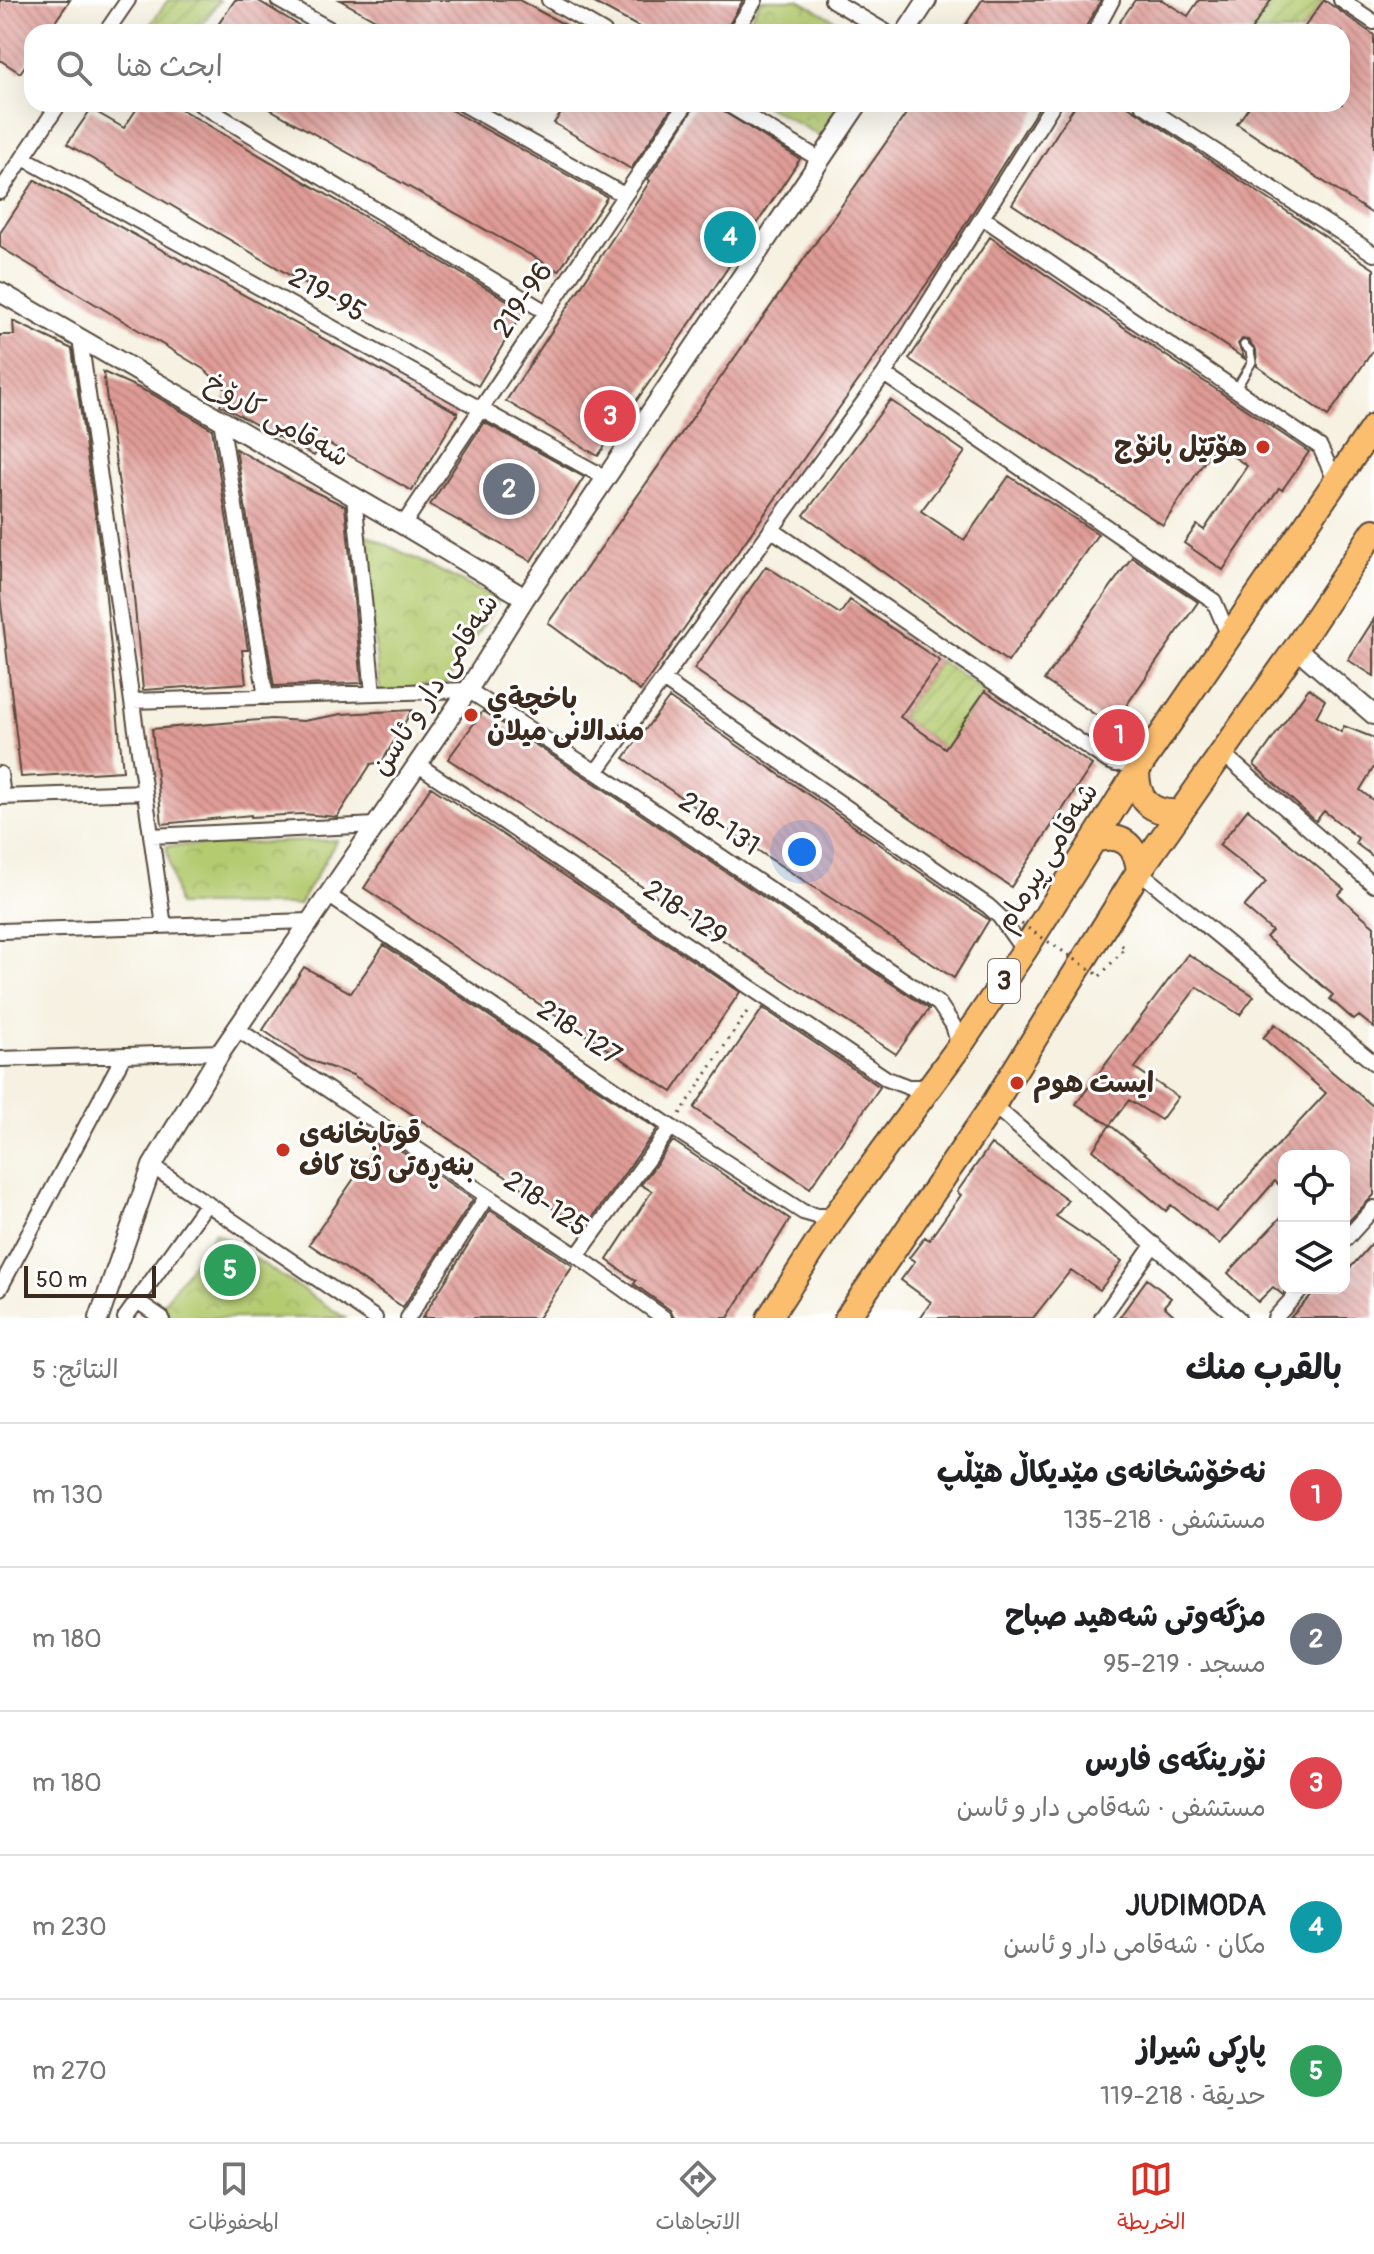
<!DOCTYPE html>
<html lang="ar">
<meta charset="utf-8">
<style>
body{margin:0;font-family:Pangolin,"Playpen Sans Arabic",sans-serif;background:#f2f2f2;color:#202124;direction:rtl}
.controls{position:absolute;right:24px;bottom:24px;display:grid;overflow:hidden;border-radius:16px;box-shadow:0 8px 32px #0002}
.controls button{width:72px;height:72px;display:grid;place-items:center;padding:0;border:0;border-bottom:2px solid #e0e0e0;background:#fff;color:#202124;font:40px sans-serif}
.scale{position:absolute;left:24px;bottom:20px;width:132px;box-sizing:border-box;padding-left:8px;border:4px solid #3b2a1e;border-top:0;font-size:22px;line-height:28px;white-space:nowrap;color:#3b2a1e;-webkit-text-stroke:6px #fff;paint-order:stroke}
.you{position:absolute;left:802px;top:852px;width:28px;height:28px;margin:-20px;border:6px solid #fff;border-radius:50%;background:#1a73e8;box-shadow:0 0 0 12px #1a73e833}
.badge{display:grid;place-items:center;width:52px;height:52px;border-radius:50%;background:#d93025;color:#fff;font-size:26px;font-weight:700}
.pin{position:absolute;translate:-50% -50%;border:4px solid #fff;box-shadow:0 2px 8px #0006}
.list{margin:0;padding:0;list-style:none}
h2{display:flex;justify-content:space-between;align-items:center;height:104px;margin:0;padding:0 32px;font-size:34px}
h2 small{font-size:26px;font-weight:400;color:#757577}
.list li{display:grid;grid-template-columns:52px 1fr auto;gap:24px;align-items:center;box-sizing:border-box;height:144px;padding:0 32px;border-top:2px solid #e0e0e0}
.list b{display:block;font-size:30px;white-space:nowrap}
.list p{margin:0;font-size:26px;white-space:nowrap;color:#757577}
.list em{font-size:26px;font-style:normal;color:#757577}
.icon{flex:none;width:44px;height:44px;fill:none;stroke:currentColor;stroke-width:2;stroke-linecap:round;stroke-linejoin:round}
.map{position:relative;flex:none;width:1374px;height:1318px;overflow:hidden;direction:ltr}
.search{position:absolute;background:#fff;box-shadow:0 8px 32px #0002;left:24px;right:24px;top:24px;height:88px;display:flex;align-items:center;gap:20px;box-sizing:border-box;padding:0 28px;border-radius:24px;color:#757577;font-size:30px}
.sheet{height:824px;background:#fff}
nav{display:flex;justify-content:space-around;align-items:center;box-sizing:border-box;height:112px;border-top:2px solid #e0e0e0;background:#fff;font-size:22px;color:#757577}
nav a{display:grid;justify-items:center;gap:4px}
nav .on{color:#d93025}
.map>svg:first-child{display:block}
</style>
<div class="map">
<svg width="1374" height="1318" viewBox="0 0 1374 1318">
<defs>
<pattern id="park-crowns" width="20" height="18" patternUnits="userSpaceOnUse" patternTransform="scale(2)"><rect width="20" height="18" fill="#b4cb70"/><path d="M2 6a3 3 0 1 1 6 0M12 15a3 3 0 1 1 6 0" fill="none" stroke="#9cae61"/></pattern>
<pattern id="garden-furrows" width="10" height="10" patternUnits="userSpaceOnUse" patternTransform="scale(2)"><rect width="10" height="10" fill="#b4cb70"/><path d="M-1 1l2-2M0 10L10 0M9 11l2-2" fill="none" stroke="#9cae61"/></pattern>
<pattern id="building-back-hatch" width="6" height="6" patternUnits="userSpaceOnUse" patternTransform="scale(2)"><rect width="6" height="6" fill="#e09c97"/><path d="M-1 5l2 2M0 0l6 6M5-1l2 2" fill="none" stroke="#b77f7b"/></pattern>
</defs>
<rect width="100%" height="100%" fill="#fff"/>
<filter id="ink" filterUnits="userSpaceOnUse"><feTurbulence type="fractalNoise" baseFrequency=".0125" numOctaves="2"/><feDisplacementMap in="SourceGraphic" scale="16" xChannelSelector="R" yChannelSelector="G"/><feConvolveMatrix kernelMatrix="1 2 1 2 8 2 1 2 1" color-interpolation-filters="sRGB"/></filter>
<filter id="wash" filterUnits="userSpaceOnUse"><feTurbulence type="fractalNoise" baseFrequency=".006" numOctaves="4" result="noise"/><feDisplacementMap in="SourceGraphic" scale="32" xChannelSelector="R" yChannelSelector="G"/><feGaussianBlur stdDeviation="1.8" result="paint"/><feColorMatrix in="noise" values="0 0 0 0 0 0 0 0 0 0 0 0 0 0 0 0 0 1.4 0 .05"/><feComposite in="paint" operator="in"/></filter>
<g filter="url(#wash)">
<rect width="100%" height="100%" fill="#f6f1e1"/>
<path fill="url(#park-crowns)" stroke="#787a47" stroke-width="2" d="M 761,0 L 799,0 L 856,32 L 742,32 Z
M 763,104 L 838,104 L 820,136 Z
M 363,533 L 499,600 L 446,684 L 380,693 Z
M 337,840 L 299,905 L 178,905 L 166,846 Z
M 215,1232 L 345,1318 L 174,1318 L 160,1308 Z"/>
<path fill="url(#garden-furrows)" stroke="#787a47" stroke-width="2" d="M 168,0 L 220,0 L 197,32 L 145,32 Z
M 1271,0 L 1324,0 L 1301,32 L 1250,32 Z
M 940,661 L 985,691 L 945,748 L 900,717 Z"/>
<g id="blocks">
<path fill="url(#building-back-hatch)" d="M 0,0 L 70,0 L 48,32 L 32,32 L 32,56 L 20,73 L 0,60 Z
M 235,0 L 257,0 L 310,32 L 213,32 Z
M 340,0 L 519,0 L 578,32 L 397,32 Z
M 589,0 L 743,0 L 725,32 L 648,32 Z
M 982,0 L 1101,0 L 1083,32 L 961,32 Z
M 1135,0 L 1162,0 L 1188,16 L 1199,0 L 1271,0 L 1250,32 L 1113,32 Z
M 1324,0 L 1374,35 L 1374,215 L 1237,124 L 1251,104 L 1342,104 L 1342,32 L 1301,32 Z
M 140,104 L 172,104 L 524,310 L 478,386 L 67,144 L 91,109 L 124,128 Z
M 261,104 L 440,104 L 607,197 L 559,271 Z
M 568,104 L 674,104 L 631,169 L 554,123 Z
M 696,104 L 711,104 L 800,159 L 709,296 L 598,456 L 506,401 L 650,181 L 648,179 Z
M 913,104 L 1041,104 L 937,269 L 640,691 L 548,623 Z
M 1076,104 L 1125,104 L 1374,269 L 1374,349 L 1328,416 L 1257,366 L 1256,350 L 1248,340 L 1242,339 L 1238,344 L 1245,359 L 1012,204 Z
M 35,180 L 458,413 L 412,491 L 324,441 L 314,456 L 220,405 L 229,392 L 205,370 L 0,247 L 0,233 Z
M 990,237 L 1309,452 L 1282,490 L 1279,488 L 1223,570 L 1184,543 L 1197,525 L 1204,530 L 1247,466 L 1216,444 L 1163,525 L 909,359 Z
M 13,321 L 72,349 L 104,577 L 123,771 L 21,777 L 0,595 L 0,335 L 14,335 Z
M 103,372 L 152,394 L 212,429 L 248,650 L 242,650 L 246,683 L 143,690 L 132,577 Z
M 890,400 L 965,452 L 921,511 L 964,540 L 1009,476 L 1098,534 L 1008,662 L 804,515 Z
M 484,422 L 584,477 L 531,561 L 430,505 Z
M 236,449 L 304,487 L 345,506 L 362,683 L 274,686 Z
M 1132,557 L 1198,602 L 1112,726 L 1044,680 Z
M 766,566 L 840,614 L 850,600 L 940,661 L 900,717 L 945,748 L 985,691 L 1092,765 L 1011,887 L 694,669 Z
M 1374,619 L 1374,676 L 1348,660 Z
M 1309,688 L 1325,700 L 1316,717 L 1341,732 L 1344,726 L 1374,738 L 1374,767 L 1360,790 L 1374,801 L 1374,857 L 1355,843 L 1358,838 L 1324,811 L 1316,821 L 1311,817 L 1254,765 Z
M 669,698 L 989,920 L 954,978 L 769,858 L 624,758 Z
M 412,710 L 382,762 L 371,764 L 337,817 L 302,814 L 251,817 L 251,815 L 162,824 L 152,729 L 272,719 L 303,721 L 342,714 Z
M 483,711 L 590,780 L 929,1009 L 896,1054 L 448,759 Z
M 431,787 L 740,992 L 672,1092 L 364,888 Z
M 1248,809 L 1344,889 L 1338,895 L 1374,926 L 1374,1028 L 1359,1016 L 1354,1020 L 1330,999 L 1333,995 L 1266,937 L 1272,931 L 1244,907 L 1266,882 L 1219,845 Z
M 384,945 L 657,1129 L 584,1229 L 353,1075 L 306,1059 L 263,1030 L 304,967 L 351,993 Z
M 1188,954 L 1254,996 L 1240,1015 L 1197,987 L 1135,1068 L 1178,1097 L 1161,1120 L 1129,1100 L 1110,1125 L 1076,1104 Z
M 763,1008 L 880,1087 L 810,1188 L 694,1108 Z
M 1275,1024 L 1374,1107 L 1374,1195 L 1344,1226 L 1344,1156 L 1284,1156 L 1284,1190 L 1275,1181 L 1220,1244 L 1171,1205 L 1166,1211 L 1093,1150 L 1110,1125 L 1216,1212 L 1326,1093 L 1263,1038 Z
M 382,1138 L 473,1199 L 403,1307 L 309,1244 Z
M 673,1141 L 790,1219 L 728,1318 L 674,1318 L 670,1310 L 634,1284 L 636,1281 L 607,1260 L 652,1191 L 641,1185 Z
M 991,1144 L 1068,1200 L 1056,1216 L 1122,1261 L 1100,1290 L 1071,1270 L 1033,1318 L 920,1318 L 931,1302 L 901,1280 L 915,1261 L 909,1258 L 925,1237 L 929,1240 L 961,1195 L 957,1192 Z
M 490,1210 L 573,1266 L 538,1318 L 422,1318 Z
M 1284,1214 L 1284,1293 L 1283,1295 L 1273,1287 L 1258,1302 L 1228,1273 Z
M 1374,1241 L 1374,1318 L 1290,1318 L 1318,1288 L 1344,1288 L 1344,1260 L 1351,1267 Z
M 1147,1279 L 1171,1298 L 1164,1306 L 1177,1318 L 1119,1318 Z"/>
</g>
</g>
<g filter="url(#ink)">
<use href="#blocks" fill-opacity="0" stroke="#57483b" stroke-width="2"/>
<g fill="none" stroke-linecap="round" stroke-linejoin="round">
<defs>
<path id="service" d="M 1236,389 L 1252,362 L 1250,351 L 1244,345"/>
<path id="minor" d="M 278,0 L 335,32
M 549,0 L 604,32
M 832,0 L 886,32
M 1341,0 L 1374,22
M 106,32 L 128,0
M 735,32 L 755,0
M 1095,32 L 1112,0
M 200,104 L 546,312
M 463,104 L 624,195
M 727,104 L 821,160
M 1142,104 L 1374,254
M 24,158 L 606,478
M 0,192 L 59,104
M 982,217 L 1320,447 L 1336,482
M 80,338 L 164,926
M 884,374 L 1214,601 L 1229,636
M 221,420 L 266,697
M 354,496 L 373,693
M 403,525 L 686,104
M 771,529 L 1108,761 L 1116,764 L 1142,763
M 663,680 L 988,906 L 999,916 L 1024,951
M 132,701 L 468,690 L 596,772 L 939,1004 L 953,1025 L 959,1047
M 1222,753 L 1374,885
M 417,764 L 887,1079 L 908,1087 L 931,1087
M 596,772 L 884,374 L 1053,104
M 0,774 L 3,797
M 0,797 L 145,792
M 151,836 L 376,825
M 1139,871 L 1374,1063
M 328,895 L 671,1127 L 803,1212 L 817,1216 L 835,1216
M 0,931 L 310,921
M 237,1029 L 577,1256 L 664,1318
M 0,1059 L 221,1052
M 993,1105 L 1238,1318
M 152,1166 L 375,1318
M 1344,1241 L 1374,1208
M 577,1256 L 671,1127
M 0,1288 L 124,1055
M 137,1301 L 162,1318
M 125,1318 L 207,1203
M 408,1318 L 487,1196
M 1102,1318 L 1154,1244
M 1275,1318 L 1302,1288"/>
<path id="tertiary" d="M 906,32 L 927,0
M 0,292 L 403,525 L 525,598
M 1296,648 L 1374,715
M 99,1318 L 152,1166 L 221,1052 L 468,690 L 525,598 L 858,104"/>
<path id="trunk" d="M 1137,771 C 1137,800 1150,814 1180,812
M 1094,840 C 1121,833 1136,843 1139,871
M 769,1318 L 835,1216 L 959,1047 L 1024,951 L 1142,763 L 1374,426
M 847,1318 L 993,1105 L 1139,871 L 1296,648 L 1374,531"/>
</defs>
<use href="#service" stroke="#57483b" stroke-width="11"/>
<use href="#minor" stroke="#57483b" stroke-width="18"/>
<use href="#tertiary" stroke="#57483b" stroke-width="22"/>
<use href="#trunk" stroke="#57483b" stroke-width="28"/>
<path stroke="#57483b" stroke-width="3" stroke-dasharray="2 6" stroke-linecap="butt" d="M 1014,908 L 1032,886 L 1039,890
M 1100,976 L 1125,948 L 1118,942
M 680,1114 L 750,1007"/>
<use href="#service" stroke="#fff" stroke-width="7"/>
<use href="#minor" stroke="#fff" stroke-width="14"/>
<use href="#tertiary" stroke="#fff" stroke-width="18"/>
<use href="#trunk" stroke="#fbbd6e" stroke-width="24"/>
<path stroke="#57483b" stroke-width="3" stroke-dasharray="2 6" stroke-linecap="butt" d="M 1008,915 L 1100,976"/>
</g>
</g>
<g fill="#c8321e" stroke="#fff" stroke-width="3">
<circle cx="1263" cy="447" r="8"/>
<circle cx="471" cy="715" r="8"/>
<circle cx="1017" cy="1083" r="8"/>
<circle cx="283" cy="1150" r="8"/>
</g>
<g text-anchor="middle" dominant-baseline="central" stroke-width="6" stroke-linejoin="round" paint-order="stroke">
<rect fill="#fff" stroke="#766a62" stroke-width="2" x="988" y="959" width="32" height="44" rx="6"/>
<g font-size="26" font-weight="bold" fill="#3b2a1e">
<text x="1004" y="981">3</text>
</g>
<g font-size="28" fill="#3b2a1e" stroke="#fff">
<text transform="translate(327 295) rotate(29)">219-95</text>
<text transform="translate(523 300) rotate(-56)">219-96</text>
<text transform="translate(277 420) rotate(30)">شەقامی کارۆخ</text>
<text transform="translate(435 685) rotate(-57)">شەقامی دار و ئاسن</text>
<text transform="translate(719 824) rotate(34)">218-131</text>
<text transform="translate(1047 857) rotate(-58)">شەقامی پیرمام</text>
<text transform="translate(685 913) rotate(34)">218-129</text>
<text transform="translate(579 1033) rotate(34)">218-127</text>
<text transform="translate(546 1204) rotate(34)">218-125</text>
</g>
<g font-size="28" font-weight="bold" fill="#3b2a1e" stroke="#fff" text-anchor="start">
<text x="1247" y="447" text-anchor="end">هۆتێل بانۆج</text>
<text x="487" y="699">باخچةي<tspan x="487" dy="32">مندالانى ميلان</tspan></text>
<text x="1033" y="1083">ايست هوم</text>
<text x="299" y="1134">قوتابخانەی<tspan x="299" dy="32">بنەڕەتی ژێ کاف</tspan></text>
</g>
</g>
</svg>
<div class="controls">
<button><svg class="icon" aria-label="locate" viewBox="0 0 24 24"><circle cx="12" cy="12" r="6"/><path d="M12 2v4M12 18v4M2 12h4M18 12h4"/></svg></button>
<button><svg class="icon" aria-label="layers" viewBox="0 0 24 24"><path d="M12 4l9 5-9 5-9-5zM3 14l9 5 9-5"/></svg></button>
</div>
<div class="scale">50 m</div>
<div class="you"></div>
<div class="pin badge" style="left:1119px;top:735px;background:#e0444e">1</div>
<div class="pin badge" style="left:509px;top:489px;background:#6b7280">2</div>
<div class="pin badge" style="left:610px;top:416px;background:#e0444e">3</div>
<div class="pin badge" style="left:730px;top:237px;background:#0f9aa8">4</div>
<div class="pin badge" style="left:230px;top:1270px;background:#2e9e5b">5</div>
<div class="search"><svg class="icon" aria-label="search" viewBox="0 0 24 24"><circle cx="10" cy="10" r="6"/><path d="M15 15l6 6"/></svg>ابحث هنا</div>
</div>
<section class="sheet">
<h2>بالقرب منك<small>النتائج: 5</small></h2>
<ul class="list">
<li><span class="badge" style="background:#e0444e">1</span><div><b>نەخۆشخانەی مێدیکاڵ هێڵپ</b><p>مستشفى · 218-135</p></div><em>130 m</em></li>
<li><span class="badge" style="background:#6b7280">2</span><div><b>مزگه‌وتی شه‌هید صباح</b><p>مسجد · 219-95</p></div><em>180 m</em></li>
<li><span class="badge" style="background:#e0444e">3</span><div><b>نۆرینگەی فارس</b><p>مستشفى · شەقامی دار و ئاسن</p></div><em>180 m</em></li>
<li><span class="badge" style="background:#0f9aa8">4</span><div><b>JUDIMODA</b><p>مكان · شەقامی دار و ئاسن</p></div><em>230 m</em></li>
<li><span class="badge" style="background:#2e9e5b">5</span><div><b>پاڕکی شیراز</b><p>حديقة · 218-119</p></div><em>270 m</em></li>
</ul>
</section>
<nav>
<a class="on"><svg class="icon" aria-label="map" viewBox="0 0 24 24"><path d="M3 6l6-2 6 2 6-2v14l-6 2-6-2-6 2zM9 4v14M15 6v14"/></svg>الخريطة</a>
<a><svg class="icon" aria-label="directions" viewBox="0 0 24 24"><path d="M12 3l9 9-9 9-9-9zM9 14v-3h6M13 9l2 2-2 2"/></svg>الاتجاهات</a>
<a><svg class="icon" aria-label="saved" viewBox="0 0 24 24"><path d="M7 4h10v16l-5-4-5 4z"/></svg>المحفوظات</a>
</nav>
